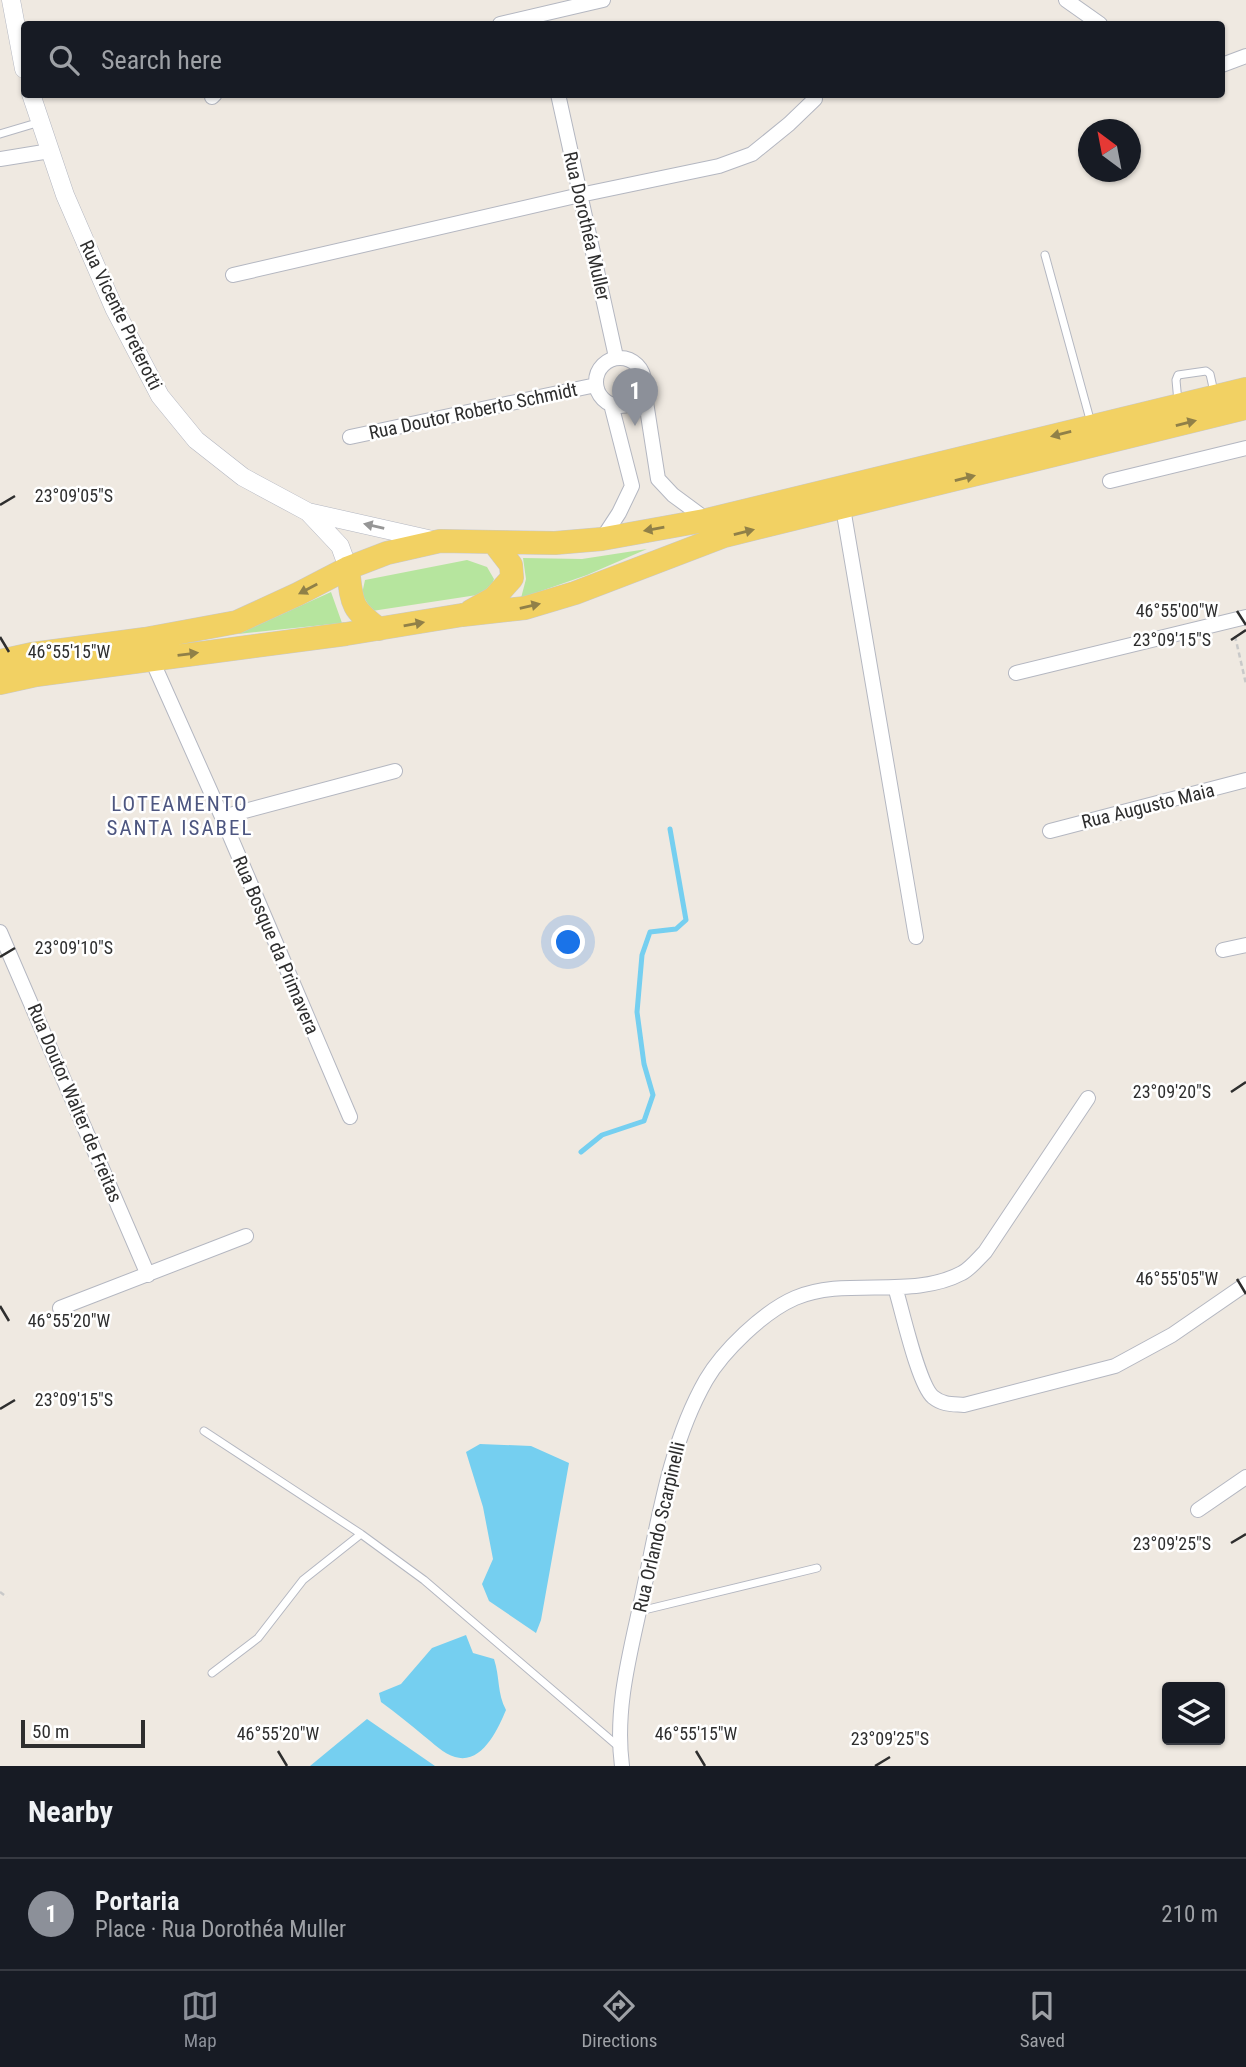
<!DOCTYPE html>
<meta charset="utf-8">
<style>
body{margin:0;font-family:"Roboto Condensed",sans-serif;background:#242831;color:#f1f3f6}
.controls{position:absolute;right:21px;bottom:21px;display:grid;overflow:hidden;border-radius:7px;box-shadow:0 2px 5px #0004}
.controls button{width:63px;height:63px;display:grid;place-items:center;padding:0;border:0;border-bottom:2px solid #363941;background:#171b24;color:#f1f3f6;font:35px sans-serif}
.compass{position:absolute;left:1078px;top:119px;width:63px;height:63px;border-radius:50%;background:#171b24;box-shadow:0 2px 5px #0004;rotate:328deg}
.scale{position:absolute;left:21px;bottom:18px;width:124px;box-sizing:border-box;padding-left:7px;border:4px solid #2e2e2e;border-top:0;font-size:19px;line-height:24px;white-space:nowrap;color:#2e2e2e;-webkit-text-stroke:5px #fff;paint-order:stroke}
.you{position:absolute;left:569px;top:943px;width:24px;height:24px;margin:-18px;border:5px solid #fff;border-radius:50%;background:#1a73e8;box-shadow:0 0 0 10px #1a73e833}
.badge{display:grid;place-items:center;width:46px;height:46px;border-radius:50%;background:#8c9099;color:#fff;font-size:23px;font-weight:700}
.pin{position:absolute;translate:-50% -58px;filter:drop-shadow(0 2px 4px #0008)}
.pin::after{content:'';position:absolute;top:37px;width:24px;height:21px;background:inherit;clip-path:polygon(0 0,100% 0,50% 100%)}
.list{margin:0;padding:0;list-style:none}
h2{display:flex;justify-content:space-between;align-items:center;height:91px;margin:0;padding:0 28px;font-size:30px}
h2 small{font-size:23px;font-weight:400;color:#9ea1a6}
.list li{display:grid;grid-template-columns:46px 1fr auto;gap:21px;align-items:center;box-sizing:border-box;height:112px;padding:0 28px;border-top:2px solid #363941}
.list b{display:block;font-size:26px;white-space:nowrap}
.list p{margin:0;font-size:23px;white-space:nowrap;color:#9ea1a6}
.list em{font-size:23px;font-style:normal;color:#9ea1a6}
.icon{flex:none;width:38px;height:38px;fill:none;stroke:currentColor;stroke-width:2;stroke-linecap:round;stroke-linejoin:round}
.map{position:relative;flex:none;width:1246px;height:1766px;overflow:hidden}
.search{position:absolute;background:#171b24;box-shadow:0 2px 5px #0004;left:21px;right:21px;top:21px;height:77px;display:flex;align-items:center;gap:18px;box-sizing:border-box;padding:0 24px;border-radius:7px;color:#9ea1a6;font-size:26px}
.sheet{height:203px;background:#171b24}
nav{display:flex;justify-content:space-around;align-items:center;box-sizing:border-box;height:98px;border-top:2px solid #363941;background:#171b24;font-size:19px;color:#9ea1a6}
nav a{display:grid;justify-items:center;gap:4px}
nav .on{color:#8c9099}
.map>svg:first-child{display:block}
</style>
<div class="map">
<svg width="1246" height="1766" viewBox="0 0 1246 1766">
<rect width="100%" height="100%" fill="#efe9e1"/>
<path fill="#b6e59e" d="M 647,549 L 587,575 L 521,598 L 526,579 L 523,558 L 582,559 Z
M 467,560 L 487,567 L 494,579 L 490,590 L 477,595 L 372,611 L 362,594 L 365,580 Z
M 331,592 L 342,623 L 238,634 Z"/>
<path fill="#75cff0" d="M 480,1444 L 531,1446 L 569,1463 L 541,1620 L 536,1633 L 489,1601 L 482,1584 L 493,1559 L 483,1507 L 466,1452 Z
M 466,1635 L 473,1653 L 494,1659 C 500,1677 497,1693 506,1710 C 498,1729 482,1765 455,1757 C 444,1754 433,1743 424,1736 C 410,1724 396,1713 381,1702 L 379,1693 L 401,1684 L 432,1648 Z
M 367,1719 L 435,1766 L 310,1766 Z"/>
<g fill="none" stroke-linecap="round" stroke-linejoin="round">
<path stroke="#75cff0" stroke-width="5" d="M 581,1152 L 602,1135 L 644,1121 L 653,1095 L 644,1064 L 637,1012 L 642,955 L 650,932 L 676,929 L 686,920 L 670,829"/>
<defs>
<path id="service" d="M 0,134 L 40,122
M 1045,255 L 1091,423
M 1178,402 L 1176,380 L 1178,375 L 1206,371 L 1210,374 L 1214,392
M 204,1431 L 361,1534 L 424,1580 L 619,1747
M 640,1611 L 817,1568
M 212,1673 L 258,1638 L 303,1580 L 361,1534"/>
<path id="minor" d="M 1066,0 L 1100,24
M 500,24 L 603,0
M 1222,65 L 1246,56
M 558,94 L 616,357
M 212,97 L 215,94
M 0,159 L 50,151
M 233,275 L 580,195 L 719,166 L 752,154 L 789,124 L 815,99
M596 382a24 24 0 1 1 48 0a24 24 0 1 1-48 0Z
M 644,389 L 658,479 L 673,495 L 707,520
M 350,437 L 596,385
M 1110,481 L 1246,448
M 843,508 L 916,937
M 602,539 L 619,513 L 632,486 L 611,404
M 151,658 L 222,817 L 350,1117
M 1016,673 L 1246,617
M 222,817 L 395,771
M 1050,831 L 1246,780
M 0,932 L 148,1275
M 1223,950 L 1246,945
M 895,1287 C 902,1309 918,1384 933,1397 C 943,1405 952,1404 964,1405 L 1115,1366 L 1172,1335 L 1246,1284
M 60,1308 L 246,1236
M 1198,1510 L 1246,1477
M 622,1766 C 614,1705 632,1647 644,1588 C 659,1518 670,1443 706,1380 C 723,1351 763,1312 795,1298 C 847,1276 911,1300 962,1273 C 970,1269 978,1259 985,1252 L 1088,1098"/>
<path id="tertiary" d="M 11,0 L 24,69
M 31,94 L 65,195 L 114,308 L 160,396 L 196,440 L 243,477 L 308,512 L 437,541
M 308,512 L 340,546 L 348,568"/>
<path id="primary" d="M 348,568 C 352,603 350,608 379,629
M 471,611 L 494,598 L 512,578 L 511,565 L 494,543
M 0,661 L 32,654 L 145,639 L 237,622 L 298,594 L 348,568 L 387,553 L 440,541 L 555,543 L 602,539 L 707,520 L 1246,389
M 0,683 L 36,675 L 346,634 L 462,615 L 525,608 L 575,593 L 724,536 L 1246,408"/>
</defs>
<use href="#service" stroke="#b4b7c1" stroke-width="9"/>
<use href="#minor" stroke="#b4b7c1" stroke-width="16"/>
<use href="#tertiary" stroke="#b4b7c1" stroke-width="19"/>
<use href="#primary" stroke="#c9c9c9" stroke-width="24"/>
<path stroke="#c9c9c9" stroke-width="2.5" stroke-dasharray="5 3.5" stroke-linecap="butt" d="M 1235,636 L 1246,684
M 0,1592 L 7,1597"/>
<use href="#service" stroke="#fff" stroke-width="7"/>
<use href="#minor" stroke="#fff" stroke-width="14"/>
<use href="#tertiary" stroke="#fff" stroke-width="18"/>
<use href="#primary" stroke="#f2d163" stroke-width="23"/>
</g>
<defs><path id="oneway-solid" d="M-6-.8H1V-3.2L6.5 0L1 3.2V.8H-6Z" transform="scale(1.75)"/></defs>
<g fill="#908048">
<use href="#oneway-solid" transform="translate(1186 423) rotate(-14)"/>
<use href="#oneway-solid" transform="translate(1061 434) rotate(166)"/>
<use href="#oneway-solid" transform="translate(965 478) rotate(-14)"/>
<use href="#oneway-solid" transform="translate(654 529) rotate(170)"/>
<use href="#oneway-solid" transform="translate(744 532) rotate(-14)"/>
<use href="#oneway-solid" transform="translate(308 589) rotate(152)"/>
<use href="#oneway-solid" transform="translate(530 606) rotate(-13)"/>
<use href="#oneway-solid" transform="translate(414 624) rotate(-10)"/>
<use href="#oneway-solid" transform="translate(188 654) rotate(-7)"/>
</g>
<use fill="#969696" href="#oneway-solid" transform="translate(374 526) rotate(-167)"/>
<path fill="none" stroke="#2e2e2e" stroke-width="2.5" d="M 0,505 L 15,496M 1237,611 L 1246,625M 0,637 L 9,652M 1231,640 L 1246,630M 0,957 L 15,948M 1231,1092 L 1246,1082M 1237,1279 L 1246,1294M 0,1306 L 9,1321M 0,1409 L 15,1400M 1231,1543 L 1246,1534M 278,1751 L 287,1766M 696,1751 L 705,1766M 875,1766 L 890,1757"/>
<g text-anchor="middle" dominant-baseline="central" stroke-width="5" stroke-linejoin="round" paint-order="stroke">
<g font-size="19" fill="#2e2e2e" stroke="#fff">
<text transform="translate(587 226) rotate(77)">Rua Dorothéa Muller</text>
<text transform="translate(121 315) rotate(64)">Rua Vicente Preterotti</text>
<text transform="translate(473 411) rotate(-12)">Rua Doutor Roberto Schmidt</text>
<text transform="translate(1148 806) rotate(-14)">Rua Augusto Maia</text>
<text transform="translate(276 945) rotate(67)">Rua Bosque da Primavera</text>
<text transform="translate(75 1103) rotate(67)">Rua Doutor Walter de Freitas</text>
<text transform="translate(659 1527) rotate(-77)">Rua Orlando Scarpinelli</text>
</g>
<g font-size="21" letter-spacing="2" fill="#4d5680" stroke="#fff">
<text x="180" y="804">LOTEAMENTO<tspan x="180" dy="24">SANTA ISABEL</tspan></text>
</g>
</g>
<g font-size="18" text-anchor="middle" fill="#2e2e2e" stroke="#fff" stroke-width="5" stroke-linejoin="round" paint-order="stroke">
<text x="74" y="502">23°09'05"S</text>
<text x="1177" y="617">46°55'00"W</text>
<text x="1172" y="646">23°09'15"S</text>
<text x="69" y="658">46°55'15"W</text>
<text x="74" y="954">23°09'10"S</text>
<text x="1172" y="1098">23°09'20"S</text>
<text x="1177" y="1285">46°55'05"W</text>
<text x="69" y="1327">46°55'20"W</text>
<text x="74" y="1406">23°09'15"S</text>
<text x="1172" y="1550">23°09'25"S</text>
<text x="278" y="1740">46°55'20"W</text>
<text x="696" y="1740">46°55'15"W</text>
<text x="890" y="1745">23°09'25"S</text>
</g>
</svg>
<div class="controls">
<button><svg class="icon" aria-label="layers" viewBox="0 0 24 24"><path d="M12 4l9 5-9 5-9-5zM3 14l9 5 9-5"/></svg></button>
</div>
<svg class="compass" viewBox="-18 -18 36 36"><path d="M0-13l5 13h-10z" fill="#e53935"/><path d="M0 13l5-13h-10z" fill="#9ea1a6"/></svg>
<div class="scale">50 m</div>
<div class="you"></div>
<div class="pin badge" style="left:635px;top:426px">1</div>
<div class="search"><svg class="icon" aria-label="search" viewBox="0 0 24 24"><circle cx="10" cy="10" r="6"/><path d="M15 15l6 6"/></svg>Search here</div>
</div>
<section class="sheet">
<h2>Nearby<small></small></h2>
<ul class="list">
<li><span class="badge">1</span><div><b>Portaria</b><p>Place · Rua Dorothéa Muller</p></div><em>210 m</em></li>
</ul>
</section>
<nav>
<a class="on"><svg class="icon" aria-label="map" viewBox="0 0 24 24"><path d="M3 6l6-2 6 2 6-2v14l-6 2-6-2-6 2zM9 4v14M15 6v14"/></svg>Map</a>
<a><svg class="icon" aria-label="directions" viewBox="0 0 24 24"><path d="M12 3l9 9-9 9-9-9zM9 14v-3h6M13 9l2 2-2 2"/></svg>Directions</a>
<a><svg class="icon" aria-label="saved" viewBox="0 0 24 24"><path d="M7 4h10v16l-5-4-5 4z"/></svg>Saved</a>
</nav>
